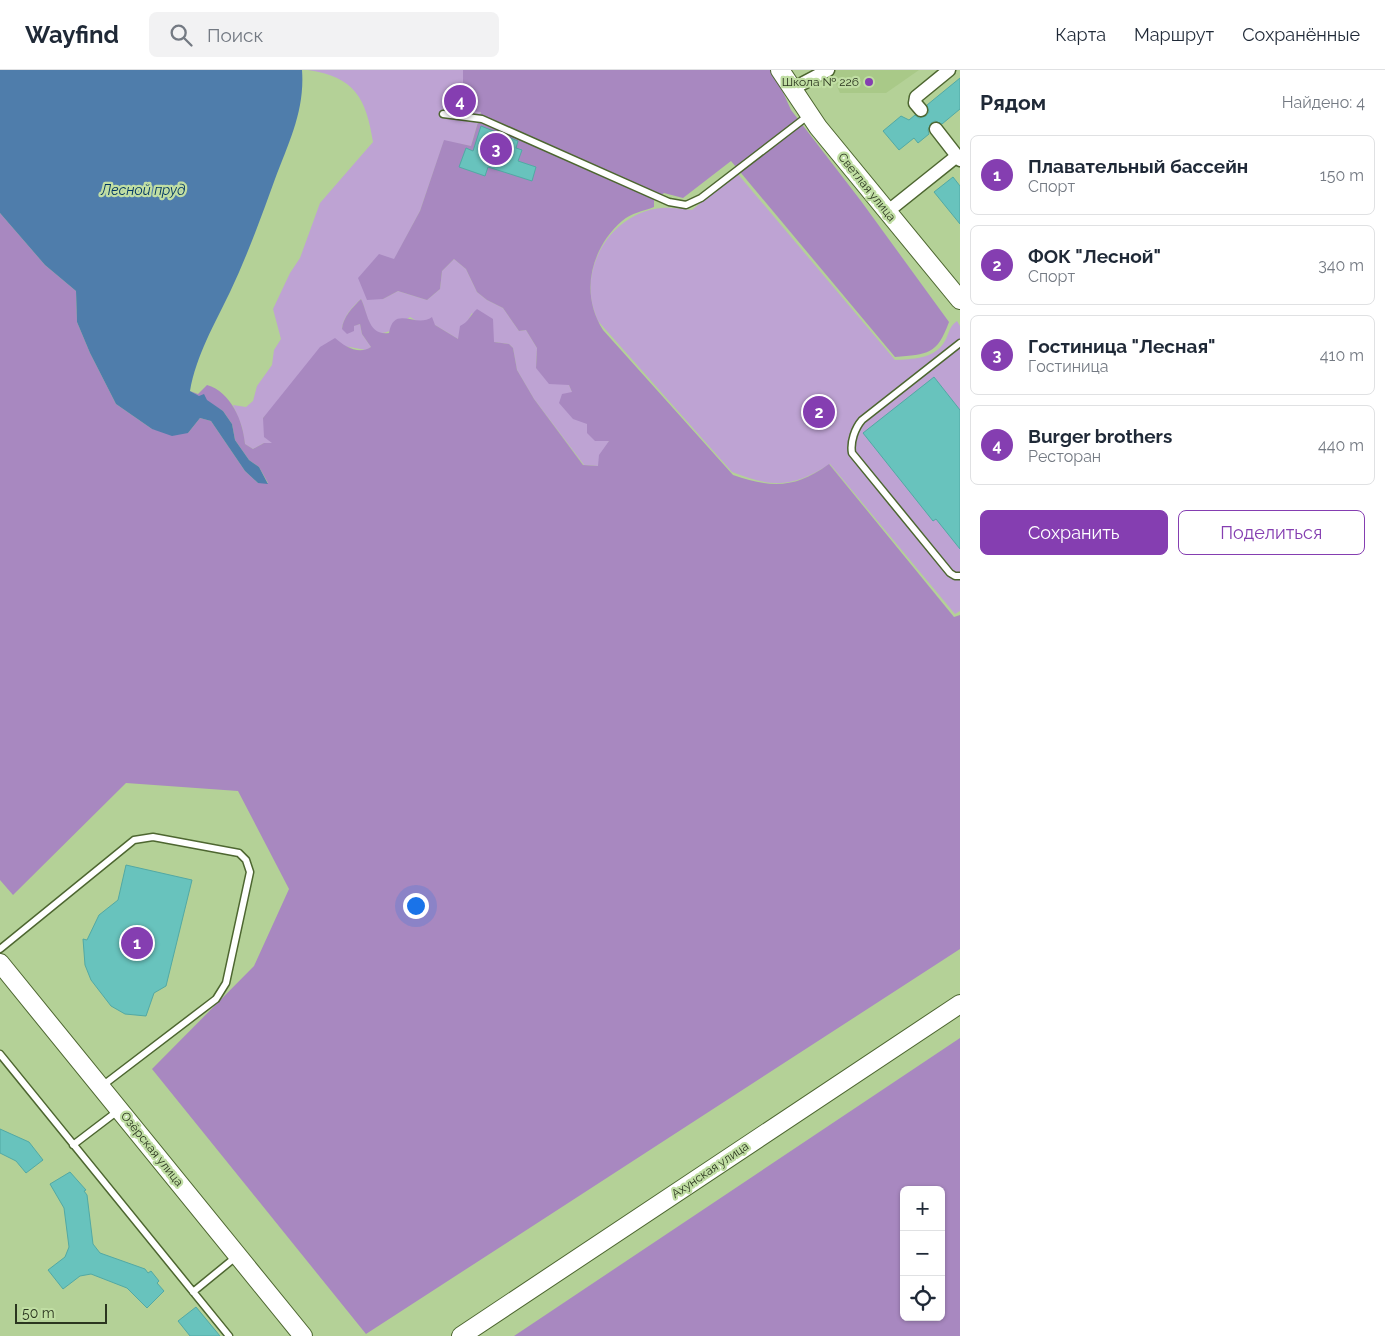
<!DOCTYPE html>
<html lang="ru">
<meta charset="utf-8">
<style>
body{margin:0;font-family:Raleway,sans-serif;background:#f2f2f3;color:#1f2937}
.controls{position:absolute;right:15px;bottom:15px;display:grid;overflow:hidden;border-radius:8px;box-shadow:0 1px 4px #0004}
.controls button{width:45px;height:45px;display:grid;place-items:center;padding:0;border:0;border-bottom:1px solid #e0e1e3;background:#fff;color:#1f2937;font:25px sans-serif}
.scale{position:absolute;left:15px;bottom:12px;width:92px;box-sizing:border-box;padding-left:5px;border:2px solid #2b361f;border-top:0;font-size:14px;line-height:18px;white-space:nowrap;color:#2b361f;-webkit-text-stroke:4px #c0dea3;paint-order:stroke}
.you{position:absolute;left:415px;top:835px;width:18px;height:18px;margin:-12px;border:4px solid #fff;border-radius:50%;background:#1a73e8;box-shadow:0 0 0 8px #1a73e833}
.badge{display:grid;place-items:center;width:32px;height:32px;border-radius:50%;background:#853eb1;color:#fff;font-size:16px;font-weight:700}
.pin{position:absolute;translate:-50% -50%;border:2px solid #fff;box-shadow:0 1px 5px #0006}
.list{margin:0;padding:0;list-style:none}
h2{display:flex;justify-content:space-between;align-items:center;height:65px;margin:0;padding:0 20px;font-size:21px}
h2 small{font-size:16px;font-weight:400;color:#747a83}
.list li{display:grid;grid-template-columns:32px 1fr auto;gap:15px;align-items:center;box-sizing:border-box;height:80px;margin:0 10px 10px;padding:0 10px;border:1px solid #e0e1e3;border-radius:8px}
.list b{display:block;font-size:19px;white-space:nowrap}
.list p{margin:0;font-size:16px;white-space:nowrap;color:#747a83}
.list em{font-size:16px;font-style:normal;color:#747a83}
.actions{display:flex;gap:10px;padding:15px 20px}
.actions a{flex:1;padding:11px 0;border:1px solid #853eb1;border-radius:8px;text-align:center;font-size:18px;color:#853eb1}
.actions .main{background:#853eb1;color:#fff}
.icon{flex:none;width:28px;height:28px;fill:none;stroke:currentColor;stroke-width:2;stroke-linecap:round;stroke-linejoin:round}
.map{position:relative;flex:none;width:960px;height:1266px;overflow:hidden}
header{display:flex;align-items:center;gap:30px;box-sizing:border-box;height:70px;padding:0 25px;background:#fff;border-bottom:1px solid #e0e1e3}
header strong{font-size:24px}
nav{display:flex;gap:28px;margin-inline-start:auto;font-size:18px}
.search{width:350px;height:45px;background:#f2f2f3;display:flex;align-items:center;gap:12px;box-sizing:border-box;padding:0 18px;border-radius:8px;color:#747a83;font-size:19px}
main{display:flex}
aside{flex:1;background:#fff}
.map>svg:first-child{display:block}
</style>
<header>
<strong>Wayfind</strong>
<div class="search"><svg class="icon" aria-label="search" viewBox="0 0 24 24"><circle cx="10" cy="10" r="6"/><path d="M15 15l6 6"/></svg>Поиск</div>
<nav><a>Карта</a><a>Маршрут</a><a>Сохранённые</a></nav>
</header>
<main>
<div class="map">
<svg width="960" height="1266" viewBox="0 0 960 1266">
<rect width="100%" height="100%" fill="#b4d197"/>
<path fill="#a9c988" d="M 830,0 L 919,0 L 886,23 L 840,23 Z"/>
<path fill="#bea3d3" d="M 308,0 L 463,0 L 463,16 L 460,32 L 481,41 L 471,76 L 444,71 L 420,141 L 394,190 L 383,229 L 398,221 L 427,230 L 440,219 L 442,201 L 454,189 L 466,199 L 477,222 L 487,230 L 503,238 L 519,261 L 526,260 L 537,278 L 536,298 L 569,315 L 587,354 L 609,371 L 599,396 L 584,395 L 534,329 L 517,300 L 513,278 L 509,274 L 494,272 L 472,243 L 458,269 L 435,255 L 418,252 L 410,247 C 398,256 378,275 369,252 C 365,244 365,237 361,229 C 352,237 343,247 342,259 L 360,254 L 362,264 L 371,277 L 366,280 L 344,276 L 263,348 L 273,373 L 264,373 L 253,379 L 245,374 L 242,357 L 233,335 L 246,337 L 253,331 L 257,316 L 272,295 L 274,280 L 281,269 L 273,239 L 290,203 L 300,188 L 320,133 L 373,72 C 366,28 355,7 308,0 Z
M 737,103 L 895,290 C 912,289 932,289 943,274 C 949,266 948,257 957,251 L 960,256 L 960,541 L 955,544 L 830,394 C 792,418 773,418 732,402 L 598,251 C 595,243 591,233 591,225 C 587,183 619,142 661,138 C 670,137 682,139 692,140 Z"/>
<path fill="#a888c0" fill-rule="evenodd" d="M 463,0 L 773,0 L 791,40 L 861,131 L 949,252 C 937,285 928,284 895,287 L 731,91 L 683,128 L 664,123 L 654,130 L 654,137 C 644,141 631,143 622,151 C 590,179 580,224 603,260 L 733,405 C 771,418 795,419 829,394 L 954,547 L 960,545 L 960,879 L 366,1264 L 152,999 L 254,896 L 289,819 L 238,721 L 126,713 L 13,825 L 0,810 L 0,143 L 45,195 L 76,221 L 77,252 L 90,283 L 116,334 L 152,359 L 188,363 L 200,348 L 211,351 L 245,401 L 258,413 L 268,413 L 259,397 L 249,390 L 235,370 L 232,354 L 223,341 L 190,321 L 198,324 L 207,315 C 231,322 243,351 245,374 L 253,379 L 264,373 L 272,373 L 264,367 L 263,348 L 320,277 L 335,268 C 345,277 359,285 371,277 L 362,264 L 360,254 L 354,256 L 354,261 L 347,264 L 342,259 C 343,247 353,237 361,229 C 368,243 368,266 389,263 C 394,234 416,259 432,247 L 435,255 L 458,269 L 460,256 C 469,252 470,245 477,239 L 493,249 L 494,272 L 509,274 L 513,278 L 517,300 L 534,329 L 583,395 L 598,396 L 599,385 L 609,371 L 595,371 L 587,363 L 587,354 L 573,349 L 559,333 L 562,324 L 572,322 L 569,315 L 549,314 L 536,298 L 537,278 L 526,260 L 519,261 L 503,238 L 487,230 L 477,222 L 466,199 L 454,189 L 442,201 L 440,219 L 427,230 L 398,221 L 383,229 L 367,230 L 358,208 L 379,184 L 394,189 L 420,141 L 444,70 L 471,76 L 481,42 L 470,41 L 460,32 L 463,16 Z
M 960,968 L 960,1266 L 514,1266 ZM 904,1120 L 941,1120 L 941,1247 L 904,1247 Z"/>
<path fill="#4f7dab" d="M 0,0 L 302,0 C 305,40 289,72 275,109 C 261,148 247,186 230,222 C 215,253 196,286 190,321 L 199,326 L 204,324 L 207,330 L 223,341 L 232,354 L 235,370 L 249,390 L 259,397 L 268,414 L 258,413 L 245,401 L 211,351 L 200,348 L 188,363 L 172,366 L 152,359 L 116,334 L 90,283 L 77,252 L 76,221 L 45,195 L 0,143 Z"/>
<path fill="#68c3bd" stroke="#52a9a4" d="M 960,8 L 960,39 L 942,54 L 935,51 L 931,53 L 928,60 L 929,64 L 918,73 L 914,68 L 899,80 L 883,61 L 901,46 L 909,50 L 915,45 L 919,48 L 926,46 L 929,42 L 927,35 Z
M 481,56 L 518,71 L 516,78 L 522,80 L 518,91 L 536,97 L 532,111 L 488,97 L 485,106 L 459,97 L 466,78 L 473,81 Z
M 953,107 L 960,116 L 960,154 L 934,122 Z
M 934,307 L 960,340 L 960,479 L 936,449 L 933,451 L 863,363 Z
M 126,795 L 192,810 L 166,916 L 154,923 L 146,946 L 125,944 L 111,936 L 91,910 L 85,895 L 83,869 L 87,870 L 99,845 L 118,830 Z
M 0,1059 L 29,1072 L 43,1090 L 26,1103 L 16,1091 L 0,1083 Z
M 70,1102 L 86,1120 L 84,1121 L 87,1125 L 93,1174 L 100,1183 L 145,1199 L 148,1203 L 151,1201 L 159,1211 L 157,1213 L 164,1221 L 147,1238 L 127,1218 L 91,1204 L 80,1206 L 63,1219 L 48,1200 L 65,1187 L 69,1177 L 64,1138 L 50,1114 Z
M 196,1237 L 220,1266 L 190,1266 L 178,1251 Z"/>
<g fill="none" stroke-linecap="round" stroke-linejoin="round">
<defs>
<path id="lane" d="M 443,44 L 482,49 L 669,132 L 686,135 L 701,128 L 809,45
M 960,273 L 862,350 C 855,358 850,372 852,383 L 950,503 L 955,506 L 960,506
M 0,879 L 134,770 L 153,767 L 239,783 L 246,790 L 250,802 L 226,913 L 216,929 L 102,1016
M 0,984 L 229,1266
M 73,1075 L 119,1040
M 193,1222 L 237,1186"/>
<path id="street" d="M 792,19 L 828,0
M 921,40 L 915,33 L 916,27 L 949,0
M 936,59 L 957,86
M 887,142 L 957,86 L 960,90"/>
<path id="secondary" d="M 780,0 L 818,57 L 960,230
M 0,893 L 303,1266
M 461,1266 L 960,934"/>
</defs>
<use href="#lane" stroke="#4d6630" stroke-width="9"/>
<use href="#street" stroke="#4d6630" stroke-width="15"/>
<use href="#secondary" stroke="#4d6630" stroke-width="20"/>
<use href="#lane" stroke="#fff" stroke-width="6"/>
<use href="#street" stroke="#fff" stroke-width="12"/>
<use href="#secondary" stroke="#fff" stroke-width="18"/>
</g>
<circle fill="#853eb1" stroke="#c0dea3" stroke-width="2" cx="869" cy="12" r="5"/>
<g text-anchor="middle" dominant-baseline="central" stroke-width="4.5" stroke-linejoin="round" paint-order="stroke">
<g font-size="12" fill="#2b361f" stroke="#c0dea3" text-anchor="end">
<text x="859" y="12">Школа № 226</text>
</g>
<g font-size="12" fill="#2b361f" stroke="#c0dea3">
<text transform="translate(867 117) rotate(51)">Светлая улица</text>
<text transform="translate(152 1079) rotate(51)">Озёрская улица</text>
<text transform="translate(710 1100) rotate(-34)">Ахунская улица</text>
</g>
<g font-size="14" font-style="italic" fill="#003663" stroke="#c0dea3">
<text x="143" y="120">Лесной пруд</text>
</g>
</g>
</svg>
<div class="controls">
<button>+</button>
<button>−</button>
<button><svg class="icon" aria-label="locate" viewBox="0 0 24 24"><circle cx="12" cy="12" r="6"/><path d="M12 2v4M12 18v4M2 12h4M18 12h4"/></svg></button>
</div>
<div class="scale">50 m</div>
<div class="you"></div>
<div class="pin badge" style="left:137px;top:873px">1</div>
<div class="pin badge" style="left:819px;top:342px">2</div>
<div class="pin badge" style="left:496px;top:79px">3</div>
<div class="pin badge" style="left:460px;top:31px">4</div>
</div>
<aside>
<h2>Рядом<small>Найдено: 4</small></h2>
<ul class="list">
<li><span class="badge">1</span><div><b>Плавательный бассейн</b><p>Спорт</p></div><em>150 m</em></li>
<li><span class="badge">2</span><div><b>ФОК &quot;Лесной&quot;</b><p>Спорт</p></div><em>340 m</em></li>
<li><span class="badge">3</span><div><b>Гостиница &quot;Лесная&quot;</b><p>Гостиница</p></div><em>410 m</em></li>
<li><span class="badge">4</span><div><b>Burger brothers</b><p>Ресторан</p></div><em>440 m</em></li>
</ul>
<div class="actions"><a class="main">Сохранить</a><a>Поделиться</a></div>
</aside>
</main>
